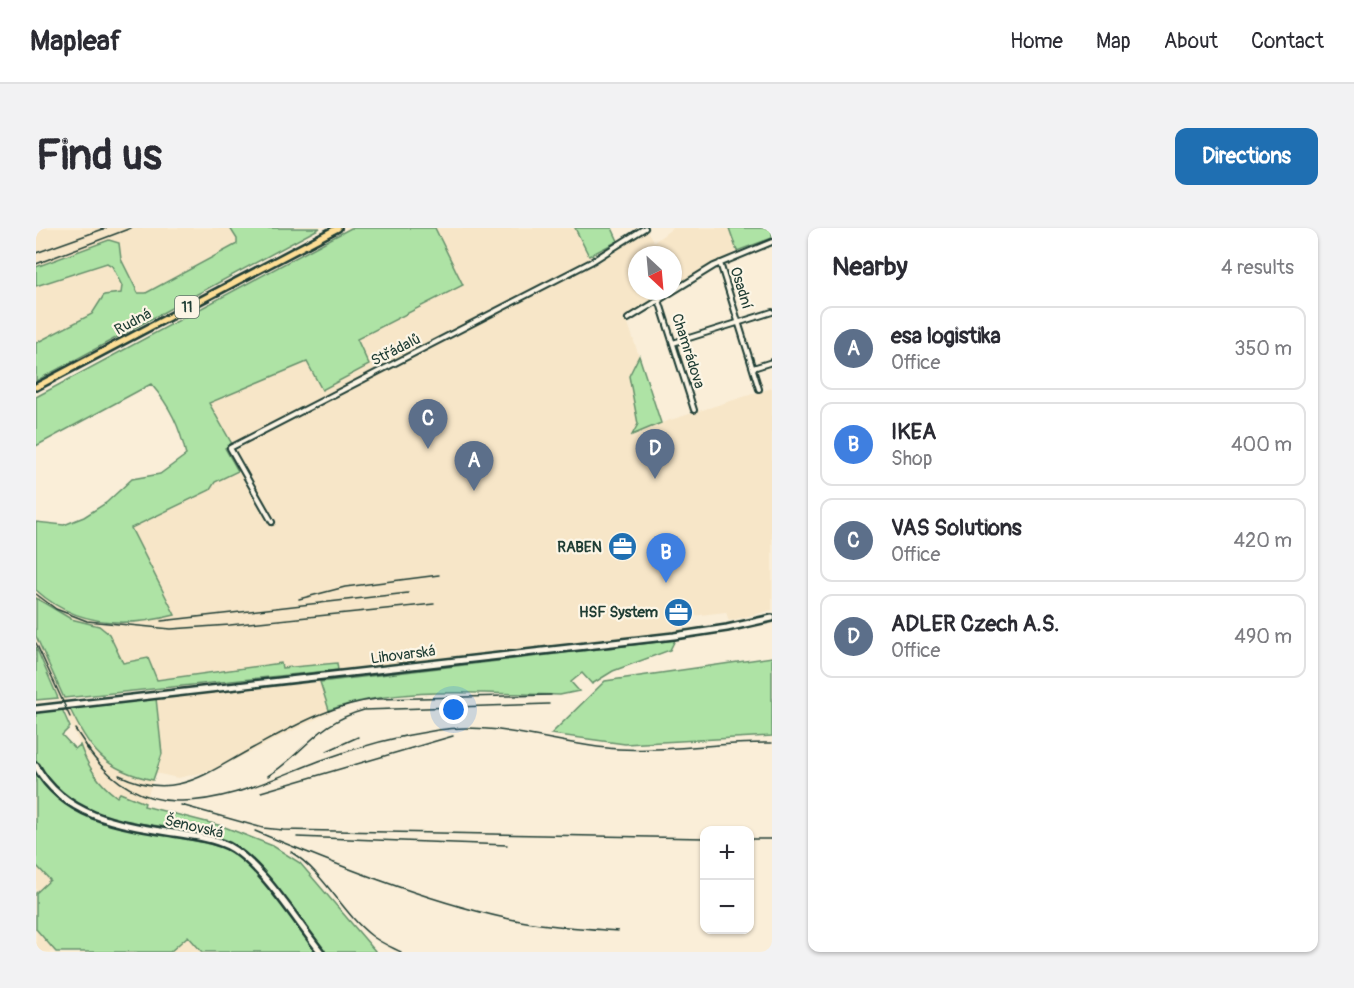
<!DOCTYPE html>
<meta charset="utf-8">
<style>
body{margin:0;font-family:Pangolin,sans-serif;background:#f2f2f3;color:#2b2b33}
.controls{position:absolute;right:18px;bottom:18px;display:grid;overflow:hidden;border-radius:12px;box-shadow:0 2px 4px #0004}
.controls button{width:54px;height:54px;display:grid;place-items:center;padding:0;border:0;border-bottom:2px solid #e1e1e2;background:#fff;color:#2b2b33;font:30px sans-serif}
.compass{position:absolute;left:592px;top:18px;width:54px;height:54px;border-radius:50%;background:#fff;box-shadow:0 2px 4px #0004;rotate:154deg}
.you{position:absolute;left:418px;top:482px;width:21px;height:21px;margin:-15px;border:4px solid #fff;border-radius:50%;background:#1a73e8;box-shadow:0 0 0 9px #1a73e833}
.badge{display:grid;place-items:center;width:39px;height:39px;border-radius:50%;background:#1f6fb2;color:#fff;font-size:20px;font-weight:700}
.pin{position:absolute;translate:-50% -50px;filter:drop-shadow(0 2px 3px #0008)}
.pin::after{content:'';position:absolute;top:32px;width:21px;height:18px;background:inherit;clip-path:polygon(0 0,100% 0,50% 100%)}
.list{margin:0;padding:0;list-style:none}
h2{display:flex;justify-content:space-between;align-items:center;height:78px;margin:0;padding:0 24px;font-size:26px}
h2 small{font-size:20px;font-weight:400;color:#7c7c81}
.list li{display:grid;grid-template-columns:39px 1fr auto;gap:18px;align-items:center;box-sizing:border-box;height:84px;margin:0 12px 12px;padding:0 12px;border:2px solid #e1e1e2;border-radius:12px}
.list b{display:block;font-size:22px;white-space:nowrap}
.list p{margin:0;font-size:20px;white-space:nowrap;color:#7c7c81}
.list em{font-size:20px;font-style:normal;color:#7c7c81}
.map{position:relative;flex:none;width:736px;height:724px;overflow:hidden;border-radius:12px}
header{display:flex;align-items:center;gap:36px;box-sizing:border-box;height:84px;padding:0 30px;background:#fff;border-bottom:2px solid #e1e1e2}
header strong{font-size:28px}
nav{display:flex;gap:33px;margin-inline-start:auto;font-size:21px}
.intro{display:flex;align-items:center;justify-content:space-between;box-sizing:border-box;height:144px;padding:0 36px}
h1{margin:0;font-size:42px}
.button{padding:15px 27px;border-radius:12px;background:#1f6fb2;color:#fff;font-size:21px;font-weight:700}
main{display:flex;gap:36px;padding:0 36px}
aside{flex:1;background:#fff;border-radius:12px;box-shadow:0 2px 4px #0004}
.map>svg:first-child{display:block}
</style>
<header>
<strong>Mapleaf</strong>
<nav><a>Home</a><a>Map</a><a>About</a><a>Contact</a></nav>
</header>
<div class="intro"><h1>Find us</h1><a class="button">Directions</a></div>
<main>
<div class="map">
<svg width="736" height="724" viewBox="0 0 736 724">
<rect width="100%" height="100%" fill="#faeed8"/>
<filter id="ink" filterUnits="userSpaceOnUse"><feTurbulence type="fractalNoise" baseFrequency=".0167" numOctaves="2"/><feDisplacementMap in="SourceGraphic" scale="12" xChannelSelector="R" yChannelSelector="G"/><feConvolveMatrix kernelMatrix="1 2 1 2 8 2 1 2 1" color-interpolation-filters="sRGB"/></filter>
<g filter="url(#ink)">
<path fill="#f7e6c8" d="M 0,0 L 206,0 L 210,22 L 0,136 Z
M 399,0 L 539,0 L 558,37 L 611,3 L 618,14 L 637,0 L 693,0 L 701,23 L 637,59 L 637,27 L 601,27 L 601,63 L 631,63 L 590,89 L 625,195 L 736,160 L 736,382 L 693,393 L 690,384 L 647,389 L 648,402 L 302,442 L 301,435 L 246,440 L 245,435 L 121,452 L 87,436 L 73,406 L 63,398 L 35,391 L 0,370 L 0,362 L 12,373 L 38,387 L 66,394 L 96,395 L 138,387 L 95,300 L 174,262 L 179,254 L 209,239 L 173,175 L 271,134 L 333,137 L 320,111 L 427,57 Z
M 0,408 L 49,511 L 61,527 L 105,549 L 117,552 L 109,575 L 85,565 L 81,569 L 57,546 L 0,419 Z
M 284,454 L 294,484 L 178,542 L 142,550 L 119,545 L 126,526 L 120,470 Z
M 0,637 L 14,652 L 0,665 Z
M 0,701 L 20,724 L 0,724 Z
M 152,708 L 166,724 L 134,724 Z"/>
<path fill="#aee3a5" stroke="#66906c" stroke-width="1.5" d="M 194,0 L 284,0 L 0,153 L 0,115 L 56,86 L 68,67 L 85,65 L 86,58 L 76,38 L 71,35 L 0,58 L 0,39 L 73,12 L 83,15 L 85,31 L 102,65 L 110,65 L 201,16 L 201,11 Z
M 315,0 L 399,0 L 427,57 L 321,111 L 333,137 L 286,162 L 271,134 L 173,175 L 196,216 L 189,220 L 202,243 L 179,254 L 174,262 L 95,300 L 139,387 C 89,400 39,398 0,362 L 0,294 L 28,297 L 48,289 L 70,275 L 96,251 L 124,246 L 150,227 C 144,199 134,178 115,156 L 0,218 L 0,169 Z
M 539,0 L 576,0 L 582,13 L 553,28 Z
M 693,0 L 736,0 L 736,10 L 701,23 Z
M 603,128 L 625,195 L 596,207 L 602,196 L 593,148 Z
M 0,370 L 35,391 L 63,398 L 73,406 L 87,435 L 112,430 L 121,452 L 245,435 L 246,440 L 301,435 L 302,442 L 28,470 L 0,408 Z
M 639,412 L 634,422 L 577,443 L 556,456 L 546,445 L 535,454 L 543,463 L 524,467 C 448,466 366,457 293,482 L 284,454 Z
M 0,419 L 22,470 L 0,472 Z
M 736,429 L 736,508 L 589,516 L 515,506 L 569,453 Z
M 120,470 L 126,526 L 117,552 C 68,542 54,522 33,479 Z
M 26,481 L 34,499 L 26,507 L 39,521 L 44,517 C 52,539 62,555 81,569 L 84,565 L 109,575 L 108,578 L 186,598 L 237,618 L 264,635 L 340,724 L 289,724 C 266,694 231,640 201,620 C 148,585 61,612 15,554 C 9,547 3,540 0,531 C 0,517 0,499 0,485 Z
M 0,545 C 32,597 96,601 150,611 C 168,615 188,617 202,628 C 228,648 260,697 282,724 L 166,724 L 152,708 L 134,724 L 20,724 L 0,701 L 0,665 L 14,652 L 0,637 Z"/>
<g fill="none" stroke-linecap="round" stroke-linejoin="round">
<defs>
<path id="street" d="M 684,35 L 723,161
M 623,72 L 658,182
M 592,91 L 678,38 L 736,14
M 637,115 L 736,84
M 717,140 L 736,134
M 236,294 L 194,220 L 555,34 L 609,0"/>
<path id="secondary" d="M 0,481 L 638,408 L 691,400 L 736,390
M 0,538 C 29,590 86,597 138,605 C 156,608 175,610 192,618 C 225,635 261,694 285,724"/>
<path id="primary" d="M 0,159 L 302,0"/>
</defs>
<use href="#street" stroke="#1f3d34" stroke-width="8"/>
<use href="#secondary" stroke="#1f3d34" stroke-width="10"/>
<use href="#primary" stroke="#1f3d34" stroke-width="10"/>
<use href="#street" stroke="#fcf5e5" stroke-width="4"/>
<use href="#secondary" stroke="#fcf5e5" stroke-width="5"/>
<use href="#primary" stroke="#fdde96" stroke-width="5"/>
<path stroke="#1f3d34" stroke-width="1.5" d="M 0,25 L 70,0
M 0,36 L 95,0
M 0,366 L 20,381 L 51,393 L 135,401 L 194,397 L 398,376
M 263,371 L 309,359 L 403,347
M 125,393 L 372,365
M 0,415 L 34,489
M 39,501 L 54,523
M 48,516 C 70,549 99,572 140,573 C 190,575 238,550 283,533 C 321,519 362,508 402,502 C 463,493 521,517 582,521 C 633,524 685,514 736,515
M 291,523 L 322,509
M 83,547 C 139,574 170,545 217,520 C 256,499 296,476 341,471 L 515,467
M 232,548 C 270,524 280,495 328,482 L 513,476
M 225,564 L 417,508
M 145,577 L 227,600 L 247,602 L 668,610
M 219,603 C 296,635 388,672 469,690 C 506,698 544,700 582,703
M 261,609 L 471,617
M 714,611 L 736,611
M 255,624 C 289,645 305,684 336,708 C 345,715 355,719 365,724"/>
</g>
</g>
<defs>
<symbol id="office-disc" viewBox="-11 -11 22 22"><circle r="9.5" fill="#1f6fb2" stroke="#fcf5e5"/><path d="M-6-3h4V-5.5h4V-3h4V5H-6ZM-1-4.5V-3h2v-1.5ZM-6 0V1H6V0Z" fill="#fff"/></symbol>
</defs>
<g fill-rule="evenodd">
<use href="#office-disc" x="570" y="302" width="33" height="33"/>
<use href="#office-disc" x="626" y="368" width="33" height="33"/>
</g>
<g text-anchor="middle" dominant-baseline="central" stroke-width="4.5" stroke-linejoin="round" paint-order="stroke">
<rect fill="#fcf5e5" stroke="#617469" stroke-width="1.5" x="139" y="68" width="24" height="22" rx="4.5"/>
<g font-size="14" font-weight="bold" fill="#1f3d34">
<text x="151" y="79">11</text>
</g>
<g font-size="15" fill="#1f3d34" stroke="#fcf5e5">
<text transform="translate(705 60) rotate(73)">Osadní</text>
<text transform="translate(97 94) rotate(-28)">Rudná</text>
<text transform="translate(360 122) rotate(-27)">Střádalů</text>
<text transform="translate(652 123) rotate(72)">Chamrádova</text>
<text transform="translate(367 427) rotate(-7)">Lihovarská</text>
<text transform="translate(158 599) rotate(13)">Šenovská</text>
</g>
<g font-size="15" font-weight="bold" fill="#1f3d34" stroke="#fcf5e5" text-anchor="end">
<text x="566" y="319">RABEN</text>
<text x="622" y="384">HSF System</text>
</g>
</g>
</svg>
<div class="controls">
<button>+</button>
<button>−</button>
</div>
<svg class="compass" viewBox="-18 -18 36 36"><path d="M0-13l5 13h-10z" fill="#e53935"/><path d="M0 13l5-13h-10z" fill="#7c7c81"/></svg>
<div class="you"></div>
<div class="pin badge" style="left:438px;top:263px;background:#5c6f8a">A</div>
<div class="pin badge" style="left:630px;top:355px;background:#3f7fe0">B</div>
<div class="pin badge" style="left:392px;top:221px;background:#5c6f8a">C</div>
<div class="pin badge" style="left:619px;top:251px;background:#5c6f8a">D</div>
</div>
<aside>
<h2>Nearby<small>4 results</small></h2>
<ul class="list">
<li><span class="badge" style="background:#5c6f8a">A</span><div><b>esa logistika</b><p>Office</p></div><em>350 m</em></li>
<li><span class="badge" style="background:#3f7fe0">B</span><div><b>IKEA</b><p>Shop</p></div><em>400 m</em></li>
<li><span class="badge" style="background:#5c6f8a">C</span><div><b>VAS Solutions</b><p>Office</p></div><em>420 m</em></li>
<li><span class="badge" style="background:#5c6f8a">D</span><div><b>ADLER Czech A.S.</b><p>Office</p></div><em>490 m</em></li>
</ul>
</aside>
</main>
